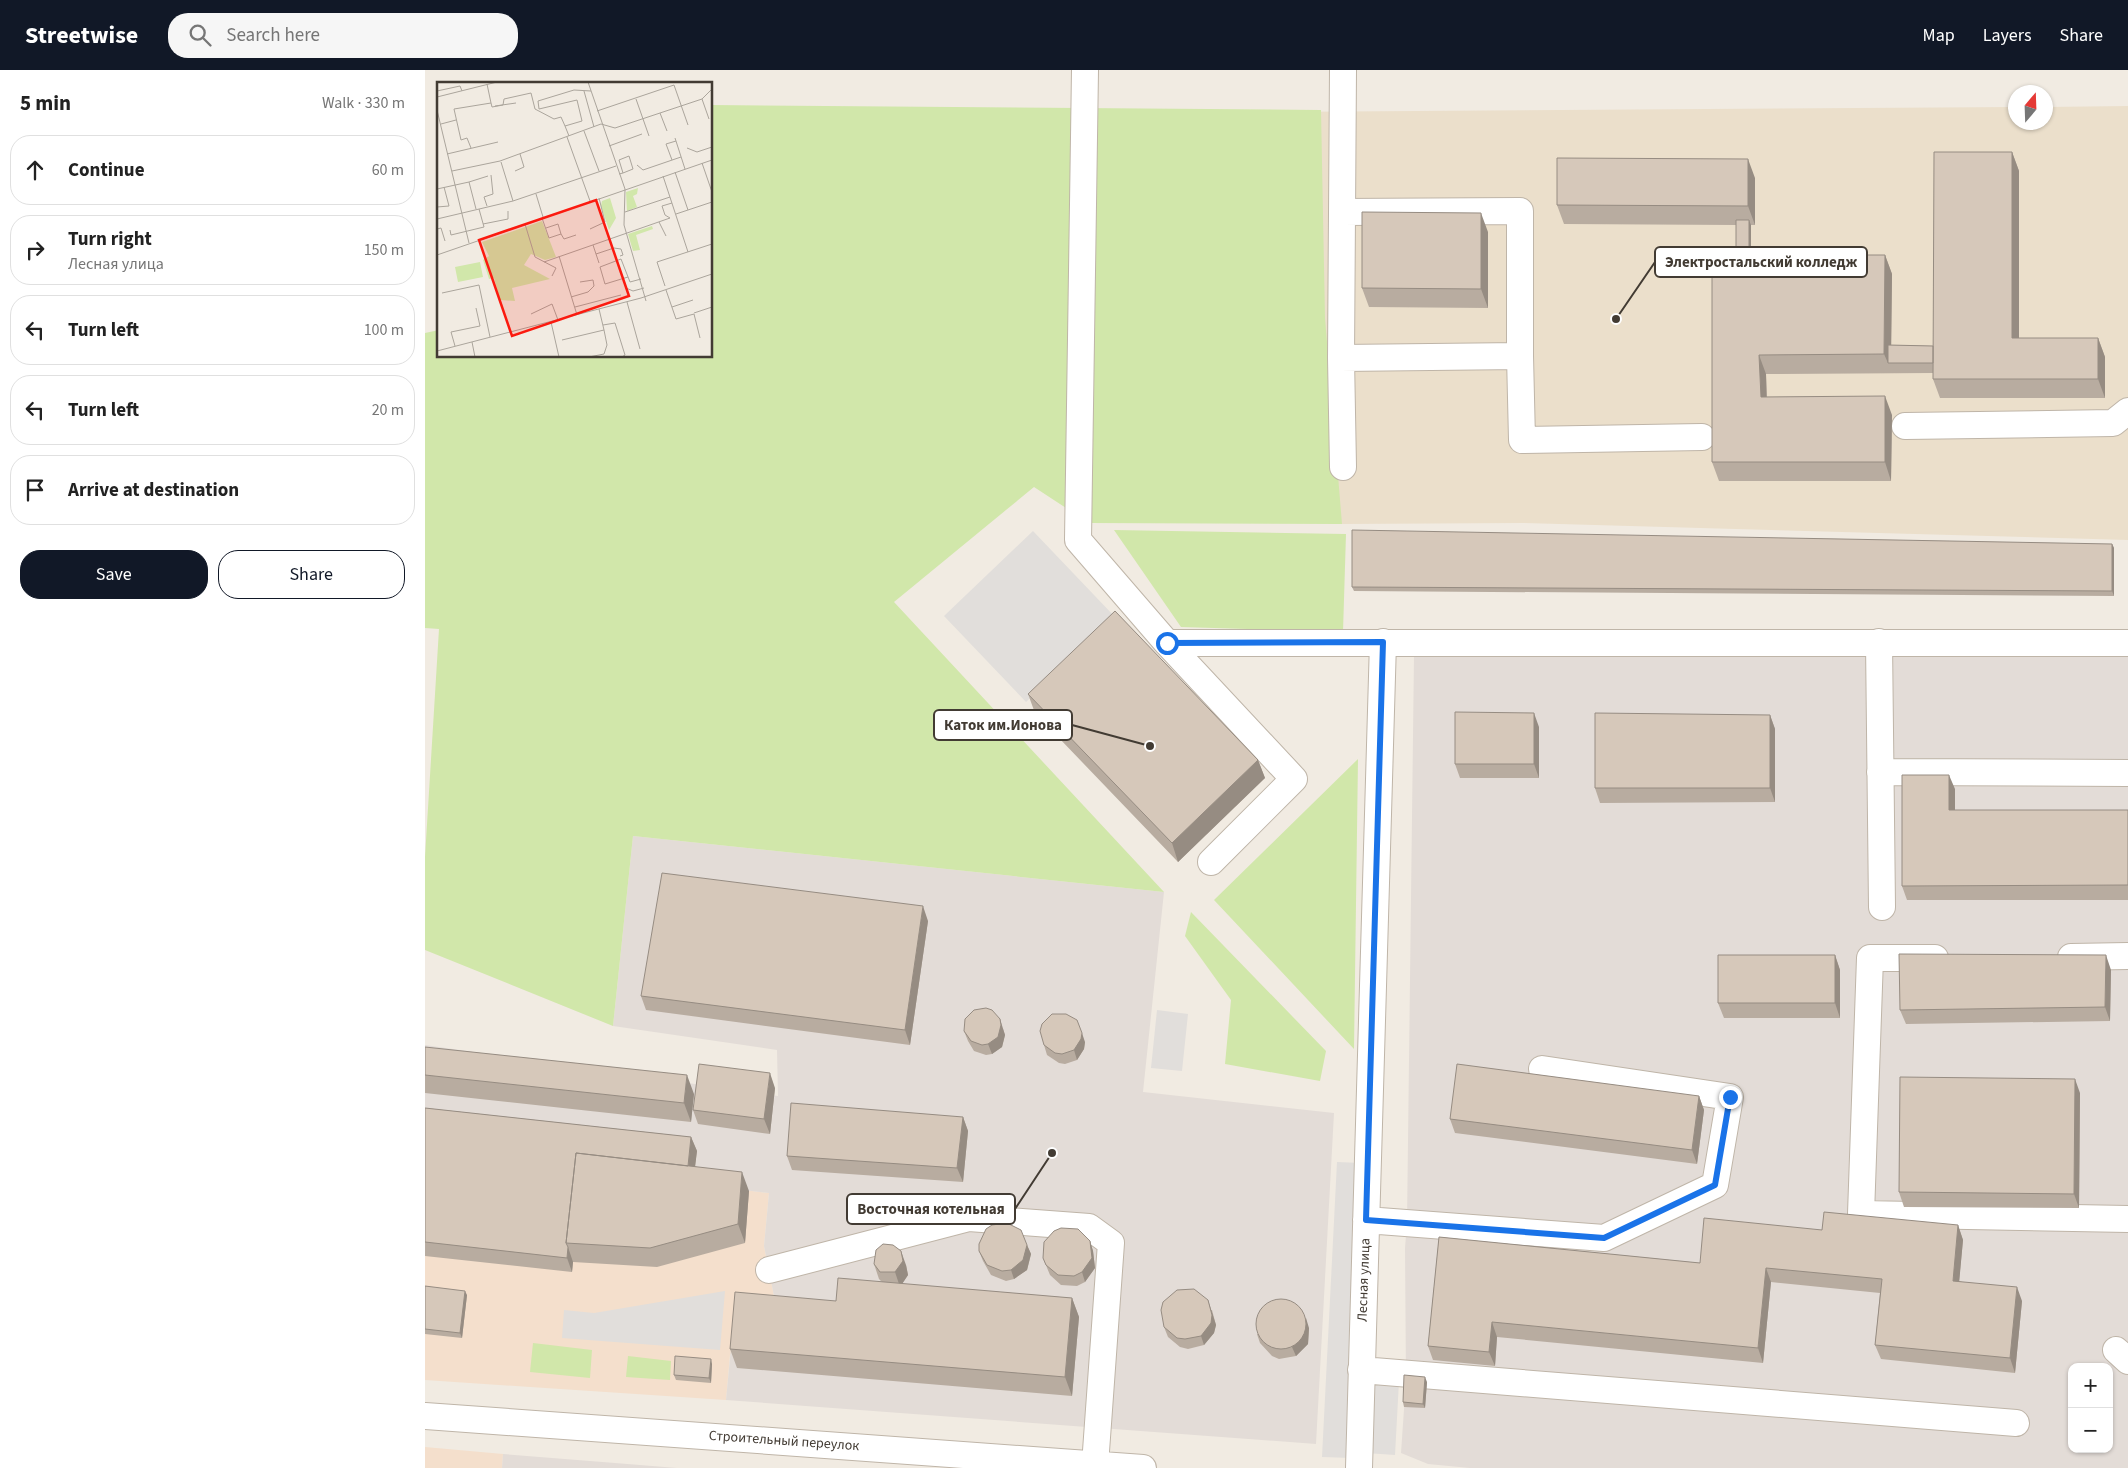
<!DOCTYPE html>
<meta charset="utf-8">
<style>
body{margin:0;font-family:"Source Sans 3",sans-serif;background:#f6f6f6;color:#222}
.controls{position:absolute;right:15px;bottom:15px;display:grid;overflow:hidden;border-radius:10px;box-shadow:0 1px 4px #0004}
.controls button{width:45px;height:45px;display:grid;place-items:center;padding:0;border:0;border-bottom:1px solid #e0e0e0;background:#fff;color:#222;font:25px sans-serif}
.compass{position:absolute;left:1583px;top:15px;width:45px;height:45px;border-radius:50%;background:#fff;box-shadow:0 1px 4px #0004;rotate:19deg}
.stop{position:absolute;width:15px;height:15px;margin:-11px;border:4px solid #1a73e8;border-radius:50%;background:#fff}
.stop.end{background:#1a73e8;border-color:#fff;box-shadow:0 1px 5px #0008}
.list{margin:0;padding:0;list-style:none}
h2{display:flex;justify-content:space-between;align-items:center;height:65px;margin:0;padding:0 20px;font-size:21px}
h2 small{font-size:16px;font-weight:400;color:#767676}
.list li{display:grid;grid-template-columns:32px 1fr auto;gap:15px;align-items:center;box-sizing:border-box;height:70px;margin:0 10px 10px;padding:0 10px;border:1px solid #e0e0e0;border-radius:20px}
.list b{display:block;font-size:19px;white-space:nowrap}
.list p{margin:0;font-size:16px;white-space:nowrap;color:#767676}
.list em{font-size:16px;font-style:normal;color:#767676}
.actions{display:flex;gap:10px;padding:15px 20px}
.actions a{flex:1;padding:11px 0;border:1px solid #111827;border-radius:20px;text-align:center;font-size:18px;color:#111827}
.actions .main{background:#111827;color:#fff}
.icon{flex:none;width:28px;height:28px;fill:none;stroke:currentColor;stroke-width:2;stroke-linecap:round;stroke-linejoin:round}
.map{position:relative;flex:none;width:1703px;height:1398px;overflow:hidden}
header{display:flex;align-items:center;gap:30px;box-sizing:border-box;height:70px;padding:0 25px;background:#111827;color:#fff}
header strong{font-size:24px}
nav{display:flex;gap:28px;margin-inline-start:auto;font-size:18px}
.search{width:350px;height:45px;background:#f6f6f6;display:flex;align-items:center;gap:12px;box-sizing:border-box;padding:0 18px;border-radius:20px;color:#767676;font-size:19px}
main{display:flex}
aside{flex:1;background:#fff}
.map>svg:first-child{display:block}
</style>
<header>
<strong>Streetwise</strong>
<div class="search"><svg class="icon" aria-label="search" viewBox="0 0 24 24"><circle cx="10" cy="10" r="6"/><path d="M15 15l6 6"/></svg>Search here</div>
<nav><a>Map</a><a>Layers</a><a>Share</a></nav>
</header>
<main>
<aside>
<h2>5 min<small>Walk · 330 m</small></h2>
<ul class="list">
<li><svg class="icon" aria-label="ahead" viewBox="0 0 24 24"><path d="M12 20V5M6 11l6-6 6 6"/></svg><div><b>Continue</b></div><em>60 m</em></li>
<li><svg class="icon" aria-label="right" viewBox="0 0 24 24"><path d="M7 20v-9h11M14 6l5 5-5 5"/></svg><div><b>Turn right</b><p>Лесная улица</p></div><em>150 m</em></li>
<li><svg class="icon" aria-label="left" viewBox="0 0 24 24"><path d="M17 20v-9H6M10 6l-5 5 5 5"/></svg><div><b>Turn left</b></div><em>100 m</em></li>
<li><svg class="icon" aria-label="left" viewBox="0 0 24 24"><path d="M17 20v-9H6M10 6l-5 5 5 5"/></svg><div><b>Turn left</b></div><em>20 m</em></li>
<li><svg class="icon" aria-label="arrive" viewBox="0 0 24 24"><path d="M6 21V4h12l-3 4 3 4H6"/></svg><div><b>Arrive at destination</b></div></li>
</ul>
<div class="actions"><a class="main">Save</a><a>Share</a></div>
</aside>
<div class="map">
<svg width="1703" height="1398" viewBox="0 0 1703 1398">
<rect width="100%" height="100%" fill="#f1ebe2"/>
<path fill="#f4dfcc" d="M 0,1060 L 268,1114 L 344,1123 L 339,1176 L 350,1231 L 305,1285 L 301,1330 L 0,1310 Z
M 0,1377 L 78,1384 L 77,1398 L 0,1398 Z"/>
<path fill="#e3dcd7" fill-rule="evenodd" d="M 989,585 L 1703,585 L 1703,1398 L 1045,1398 L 1003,1394 L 976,1383 L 981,1310 L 980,1178 L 982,1153 ZM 1647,1297 L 1684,1297 L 1684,1379 L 1647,1379 Z
M 208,766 L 739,822 L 718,1022 L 909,1043 L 891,1374 L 301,1330 L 310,1235 L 350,1231 L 339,1176 L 344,1123 L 268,1114 L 272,1082 L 0,1060 L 0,975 L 353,1026 L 352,980 L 188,956 Z
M 78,1384 L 190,1393 L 252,1398 L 77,1398 Z"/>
<path fill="#ebdfcb" d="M 1703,36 L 1703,470 L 1097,453 L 917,454 L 675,446 L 684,43 L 1590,37 L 1590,52 L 1620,52 L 1621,37 Z"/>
<path fill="#d1e7aa" d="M 286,35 L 896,40 L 900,248 L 917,454 L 664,453 L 609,417 L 469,532 L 739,822 L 208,766 L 188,956 L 0,880 L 0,787 L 14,559 L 0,558 L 0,263 L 14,260 L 14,286 L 286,286 Z
M 689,460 L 921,464 L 918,562 L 756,557 Z
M 933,689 L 929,979 L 789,830 Z
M 766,842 L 901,981 L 895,1011 L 800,994 L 806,930 L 760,866 Z
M 108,1273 L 167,1280 L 165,1308 L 105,1302 Z
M 203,1286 L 246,1291 L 245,1310 L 201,1307 Z"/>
<path fill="#e1dedb" d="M 608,461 L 690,547 L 601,632 L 519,546 Z
M 732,940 L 763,944 L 757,1001 L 726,998 Z
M 912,1092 L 936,1093 L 927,1388 L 897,1387 Z
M 300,1221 L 295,1280 L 137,1268 L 139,1240 L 169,1243 Z
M 944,1310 L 974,1311 L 970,1385 L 941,1383 Z"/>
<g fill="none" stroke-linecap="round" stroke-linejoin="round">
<defs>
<path id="minor" d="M 660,0 L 653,470 L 742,573 L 869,709 L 786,792
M 917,142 L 1095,141 L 1095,286 L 916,288 L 918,0
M 1095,286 L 1097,370 L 1277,367
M 916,288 L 918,397
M 1480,356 L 1688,353 L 1703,341
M 1454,572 L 1457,837
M 742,573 L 1703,573
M 1455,702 L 1703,703
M 1646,887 L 1703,886
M 1510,888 L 1445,888 L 1436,1144 L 1703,1149
M 941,1150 L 1179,1168 L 1290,1115 L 1305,1027 L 1117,999
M 344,1200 L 544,1148 L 664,1157 L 686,1173 L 670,1395
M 1691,1280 L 1703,1291
M 936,1300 L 1591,1353
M 0,1346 L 718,1398
M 934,1398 L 958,572"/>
</defs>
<use href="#minor" stroke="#bfb5a8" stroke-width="28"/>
<use href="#minor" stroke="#fff" stroke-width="26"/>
</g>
<path fill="#b8aca0" d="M 1587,82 L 1594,101 L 1594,268 L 1673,268 L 1680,287 L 1680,328 L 1515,328 L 1508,309 L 1508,303 L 1341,304 L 1342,327 L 1467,345 L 1466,411 L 1294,411 L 1287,392 L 1311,185 L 1311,155 L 1139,154 L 1132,135 L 1330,108 L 1330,155 L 1326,155 L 1326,185 L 1460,185 L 1467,204 L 1466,275 L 1508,276 Z
M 1063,162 L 1063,238 L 944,237 L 937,218 Z
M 1687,474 L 1689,478 L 1689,526 L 929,521 L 927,517 Z
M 603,624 L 833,690 L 840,708 L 753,792 L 610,643 Z
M 1345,645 L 1350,659 L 1350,732 L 1175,733 L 1170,718 Z
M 1114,657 L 1114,708 L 1035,708 L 1030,694 Z
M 1530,719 L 1530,740 L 1703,740 L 1703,830 L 1482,830 L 1477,816 Z
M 503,851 L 485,975 L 221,940 L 216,926 Z
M 1410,885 L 1415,900 L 1415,948 L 1299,948 L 1293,933 Z
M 1686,900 L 1685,951 L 1481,954 L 1475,940 Z
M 578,959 L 580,965 L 577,977 L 567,984 L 561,985 L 549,981 L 543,971 L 539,961 Z
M 660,972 L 659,979 L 652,990 L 640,994 L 634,993 L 622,985 L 619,975 Z
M 0,977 L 269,1024 L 266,1052 L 0,1023 Z
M 350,1018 L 345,1064 L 273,1054 L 268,1040 Z
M 1655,1023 L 1654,1138 L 1479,1137 L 1474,1122 Z
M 1274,1026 L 1279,1040 L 1272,1094 L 1030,1063 L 1025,1049 Z
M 0,1038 L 266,1067 L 272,1081 L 270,1096 L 324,1121 L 320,1173 L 232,1197 L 148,1192 L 147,1202 L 0,1186 Z
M 538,1047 L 543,1061 L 538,1112 L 367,1100 L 362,1086 Z
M 1533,1155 L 1538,1170 L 1534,1211 L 1597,1231 L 1590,1303 L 1456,1289 L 1450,1275 L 1455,1223 L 1346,1212 L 1338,1293 L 1072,1267 L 1070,1296 L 1008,1290 L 1003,1276 L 1014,1167 L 1275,1193 L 1397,1160 Z
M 665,1171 L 668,1181 L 670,1198 L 660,1212 L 652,1216 L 636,1215 L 625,1205 L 618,1188 Z
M 602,1175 L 606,1184 L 602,1200 L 589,1209 L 581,1211 L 566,1205 L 558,1191 L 554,1181 Z
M 449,1194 L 481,1195 L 483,1205 L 477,1214 L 647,1228 L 654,1247 L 647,1326 L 312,1298 L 305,1279 L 411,1231 L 457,1212 L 454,1209 Z
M 0,1216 L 42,1225 L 37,1268 L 0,1264 Z
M 787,1240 L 791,1255 L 789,1263 L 779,1275 L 763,1279 L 755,1277 L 743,1267 L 739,1257 Z
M 884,1258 L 883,1274 L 871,1286 L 854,1289 L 847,1286 L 835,1273 L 832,1264 Z
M 287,1294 L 286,1313 L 251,1310 L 249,1305 Z
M 1002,1312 L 1000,1338 L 979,1337 L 978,1332 Z"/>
<path fill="#968c82" d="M 1587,82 L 1594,101 L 1594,287 L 1587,268 Z
M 1323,89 L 1330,108 L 1330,155 L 1323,136 Z
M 1056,143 L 1063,162 L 1063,238 L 1056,219 Z
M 1324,150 L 1326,155 L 1326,204 L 1324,199 Z
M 1460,185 L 1467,204 L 1466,293 L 1463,293 L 1459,284 Z
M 1673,268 L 1680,287 L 1680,328 L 1673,309 Z
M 1334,285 L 1341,304 L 1342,346 L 1336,327 Z
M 1460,326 L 1467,345 L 1466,411 L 1460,392 Z
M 1687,474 L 1689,478 L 1689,526 L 1687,521 Z
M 1109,643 L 1114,657 L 1114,708 L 1109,694 Z
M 1345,645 L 1350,659 L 1350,732 L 1345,718 Z
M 833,690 L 840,708 L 753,792 L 747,773 Z
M 1524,705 L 1530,719 L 1530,755 L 1524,740 Z
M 498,836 L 503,851 L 485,975 L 480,960 Z
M 1410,885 L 1415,900 L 1415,948 L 1410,933 Z
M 1681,885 L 1686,900 L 1685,951 L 1680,937 Z
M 575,949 L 580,965 L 577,977 L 567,984 L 563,974 Z
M 657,963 L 660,972 L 659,979 L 652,990 L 649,980 Z
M 345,1003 L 350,1018 L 345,1064 L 339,1049 Z
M 262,1005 L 269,1024 L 266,1052 L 259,1033 Z
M 1650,1009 L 1655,1023 L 1654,1138 L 1649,1124 Z
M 1274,1026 L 1279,1040 L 1272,1094 L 1267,1080 Z
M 538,1047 L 543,1061 L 538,1112 L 532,1098 Z
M 266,1067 L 272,1081 L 268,1114 L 263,1099 Z
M 317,1102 L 324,1121 L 320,1173 L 313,1154 Z
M 1533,1155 L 1538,1170 L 1533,1225 L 1528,1211 Z
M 665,1171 L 668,1181 L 670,1198 L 660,1212 L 657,1202 Z
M 602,1175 L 606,1184 L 602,1200 L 589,1209 L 586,1200 Z
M 143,1177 L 148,1192 L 147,1202 L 142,1188 Z
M 476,1181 L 481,1195 L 483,1205 L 475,1217 L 470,1202 Z
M 1341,1198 L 1346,1212 L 1338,1293 L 1333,1278 Z
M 1592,1217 L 1597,1231 L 1590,1303 L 1585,1288 Z
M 40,1221 L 42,1225 L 37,1268 L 35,1263 Z
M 647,1228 L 654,1247 L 647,1326 L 640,1307 Z
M 783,1230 L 791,1255 L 789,1263 L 779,1275 L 776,1266 Z
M 881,1248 L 884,1258 L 883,1274 L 871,1286 L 867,1277 Z
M 1067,1252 L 1072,1267 L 1070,1296 L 1064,1282 Z
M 286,1289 L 287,1294 L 286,1313 L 284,1308 Z
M 1000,1307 L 1002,1312 L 1000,1338 L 998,1334 Z"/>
<path fill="#d6c8ba" stroke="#968c82" d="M 1509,82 L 1587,82 L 1587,268 L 1673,268 L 1673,309 L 1508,309 Z
M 1132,88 L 1323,89 L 1323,136 L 1132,135 Z
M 937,142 L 1056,143 L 1056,219 L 937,218 Z
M 1311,150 L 1324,150 L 1324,185 L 1311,185 Z
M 1287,185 L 1460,185 L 1459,284 L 1334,285 L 1336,327 L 1460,326 L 1460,392 L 1287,392 Z
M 1463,275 L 1508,276 L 1508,293 L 1463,293 Z
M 927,460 L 1687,474 L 1687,521 L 927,517 Z
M 690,541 L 833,690 L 747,773 L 603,624 Z
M 1030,642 L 1109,643 L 1109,694 L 1030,694 Z
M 1170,643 L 1345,645 L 1345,718 L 1170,718 Z
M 1477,705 L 1524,705 L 1524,740 L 1703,740 L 1703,815 L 1477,816 Z
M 237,803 L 498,836 L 480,960 L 216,926 Z
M 1474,884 L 1681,885 L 1680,937 L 1475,940 Z
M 1293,885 L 1410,885 L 1410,933 L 1293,933 Z
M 561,938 L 567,940 L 575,949 L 576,955 L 573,967 L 563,974 L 557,975 L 546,971 L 539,961 L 540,949 L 549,940 Z
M 627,944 L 641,944 L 652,950 L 657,963 L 656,969 L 649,980 L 637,984 L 630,983 L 619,975 L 615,961 L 617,954 Z
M 0,977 L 262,1005 L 259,1033 L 0,1005 Z
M 274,994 L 345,1003 L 339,1049 L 268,1040 Z
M 1032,994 L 1274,1026 L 1267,1080 L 1025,1049 Z
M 1475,1007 L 1650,1009 L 1649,1124 L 1474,1122 Z
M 366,1033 L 538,1047 L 532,1098 L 362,1086 Z
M 0,1038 L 266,1067 L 263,1096 L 151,1083 L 141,1173 L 143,1177 L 142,1188 L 0,1172 Z
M 151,1083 L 317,1102 L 313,1154 L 225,1178 L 141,1173 Z
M 1399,1142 L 1533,1155 L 1528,1211 L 1592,1217 L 1585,1288 L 1450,1275 L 1457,1209 L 1341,1198 L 1333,1278 L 1067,1252 L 1064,1282 L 1003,1276 L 1014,1167 L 1275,1193 L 1279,1148 L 1397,1160 Z
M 582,1153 L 596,1160 L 602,1175 L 598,1190 L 586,1200 L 577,1201 L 562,1195 L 554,1181 L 554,1174 L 561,1159 L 567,1155 Z
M 636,1158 L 653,1159 L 665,1171 L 667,1188 L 657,1202 L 649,1206 L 633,1205 L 621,1195 L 618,1188 L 619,1172 L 629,1161 Z
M 458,1174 L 468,1175 L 476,1181 L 478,1191 L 470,1202 L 455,1202 L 449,1194 L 451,1180 Z
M 413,1208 L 647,1228 L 640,1307 L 305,1279 L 310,1222 L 411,1231 Z
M 0,1216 L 40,1221 L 35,1263 L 0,1259 Z
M 769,1219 L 783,1230 L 787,1245 L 786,1253 L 776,1266 L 760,1269 L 752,1268 L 739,1257 L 736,1240 L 738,1232 L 752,1220 Z
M831 1254a25 25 0 1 1 50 0a25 25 0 1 1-50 0Z
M 250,1286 L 286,1289 L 284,1308 L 249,1305 Z
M 979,1305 L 1000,1307 L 998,1334 L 978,1332 Z"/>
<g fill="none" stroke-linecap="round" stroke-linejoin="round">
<path stroke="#1a73e8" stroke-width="6" d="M 742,573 L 958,572 L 941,1150 L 1179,1168 L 1290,1115 L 1305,1027"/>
</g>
<g text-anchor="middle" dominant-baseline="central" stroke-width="5" stroke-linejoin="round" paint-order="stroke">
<g font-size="14" fill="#423b33" stroke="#fff">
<text transform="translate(939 1210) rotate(-88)">Лесная улица</text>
<text transform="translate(359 1371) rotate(4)">Строительный переулок</text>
</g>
</g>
<g transform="translate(12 12)">
<rect width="275" height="275" fill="#f1ebe2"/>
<path d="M 201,106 L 200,112 L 196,114 L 200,125 L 190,129 L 189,110 ZM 173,116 L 179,136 L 172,148 L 164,124 L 165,119 ZM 105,139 L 119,175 L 108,178 L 94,172 L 87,183 L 113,197 L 75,206 L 78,219 L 63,218 L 57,196 L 52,197 L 46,178 L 52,174 L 45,160 ZM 215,144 L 216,147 L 199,153 L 203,168 L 196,169 L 191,152 ZM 43,180 L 46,195 L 21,200 L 18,185 Z" fill="#d1e7aa"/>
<path fill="none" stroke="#aba59c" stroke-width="1" d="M 151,0 L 188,107 L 187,143 L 209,219M 0,9 L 23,4 L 25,9M 147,9 L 157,45M 0,15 L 60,0M 199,17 L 212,54M 265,17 L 272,37M 54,21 L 55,25 L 66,23 L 67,17 L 94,11 L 98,27 L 117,37 L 124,35 L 128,44M 58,24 L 79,21M 0,28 L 32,161M 160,29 L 237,3 L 251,43M 223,31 L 230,49M 4,42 L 19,38M 147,49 L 162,89M 132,54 L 128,44 L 145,39 L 140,18 L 102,27 L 101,19 L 137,8 L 154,9M 130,55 L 153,119M 238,56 L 248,87M 172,64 L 205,52M 34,66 L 30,56 L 24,58 L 17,27 L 54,21 L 50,2M 250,66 L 260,70 L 275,65M 10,72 L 61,60M 182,78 L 192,74 L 196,87 L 186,91M 182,78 L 186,91 L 182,92M 235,78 L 229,62 L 239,59M 64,80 L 76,119M 265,81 L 275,110M 200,83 L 206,88 L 244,75M 15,89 L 63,79 L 164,42 L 178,46 L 265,17 L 275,7M 78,89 L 87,85 L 83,72M 238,90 L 251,128M 226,94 L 251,170M 0,107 L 32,100M 99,112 L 106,135M 50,124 L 47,115 L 56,112 L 54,93M 0,125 L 12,124 L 7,105M 39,127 L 32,100 L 51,94M 188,130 L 233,115M 239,132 L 275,120M 105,136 L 112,156 L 124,152 L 121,142 L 109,146M 233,136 L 228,133 L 225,124 L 235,121M 0,137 L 76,119 L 179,84M 222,140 L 229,154M 46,142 L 71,137 L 71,129M 88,142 L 98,175 L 119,186 L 115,194M 0,147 L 4,146 L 8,159M 153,147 L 168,140 L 162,116M 13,148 L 14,153 L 47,145 L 42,127M 124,152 L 127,157 L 139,153M 156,163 L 162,181M 159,172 L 177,166 L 184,167 L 186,173 L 183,174M 0,173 L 275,78M 122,174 L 140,233M 107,180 L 233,136M 191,195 L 168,202 L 163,185 L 184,177 L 193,200 L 204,197M 228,204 L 220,180 L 275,162M 189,206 L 196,209 L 207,206M 229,208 L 239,237 L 257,232 L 263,256M 5,211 L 42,203 L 53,255M 134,215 L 151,210 L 157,204 L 156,198 L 143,200M 190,220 L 203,267M 138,225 L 184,213M 235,225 L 256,218M 257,231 L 275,225M 94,232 L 115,222 L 121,238M 114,240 L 122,275M 166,243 L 178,241 L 188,273 L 185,275M 125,258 L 167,248 L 162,227M 35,260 L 38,275M 18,264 L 14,250 L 43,244 L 39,226M 0,269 L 204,216 L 275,192M 152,275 L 167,272 L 170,263 L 167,248"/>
<path fill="#fb1a0f" fill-opacity="0.15" stroke="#fb1a0f" stroke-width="2.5" d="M 159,118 L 192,214 L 75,254 L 42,158 Z"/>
<rect width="275" height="275" fill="none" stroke="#423b33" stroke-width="2.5"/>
</g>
<path fill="none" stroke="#423b33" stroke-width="2" d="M1191 249L1230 192M725 676L647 655M627 1083L590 1139"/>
<g fill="#423b33" stroke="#fff" stroke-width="2">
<circle cx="1191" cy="249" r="5"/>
<circle cx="725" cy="676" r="5"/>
<circle cx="627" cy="1083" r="5"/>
</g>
<g fill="#fff" stroke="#423b33" stroke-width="2">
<rect x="1230" y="177" width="212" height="30" rx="5"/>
<rect x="509" y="640" width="138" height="30" rx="5"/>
<rect x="422" y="1124" width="168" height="30" rx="5"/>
</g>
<g font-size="15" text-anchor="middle" font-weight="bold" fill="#423b33">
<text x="1336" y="197">Электростальский колледж</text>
<text x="578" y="660">Каток им.Ионова</text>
<text x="506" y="1144">Восточная котельная</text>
</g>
</svg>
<div class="controls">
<button>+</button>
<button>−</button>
</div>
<svg class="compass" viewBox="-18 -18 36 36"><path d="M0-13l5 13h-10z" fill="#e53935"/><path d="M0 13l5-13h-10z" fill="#767676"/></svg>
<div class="stop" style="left:742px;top:573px"></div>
<div class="stop end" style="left:1305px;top:1027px"></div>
</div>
</main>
